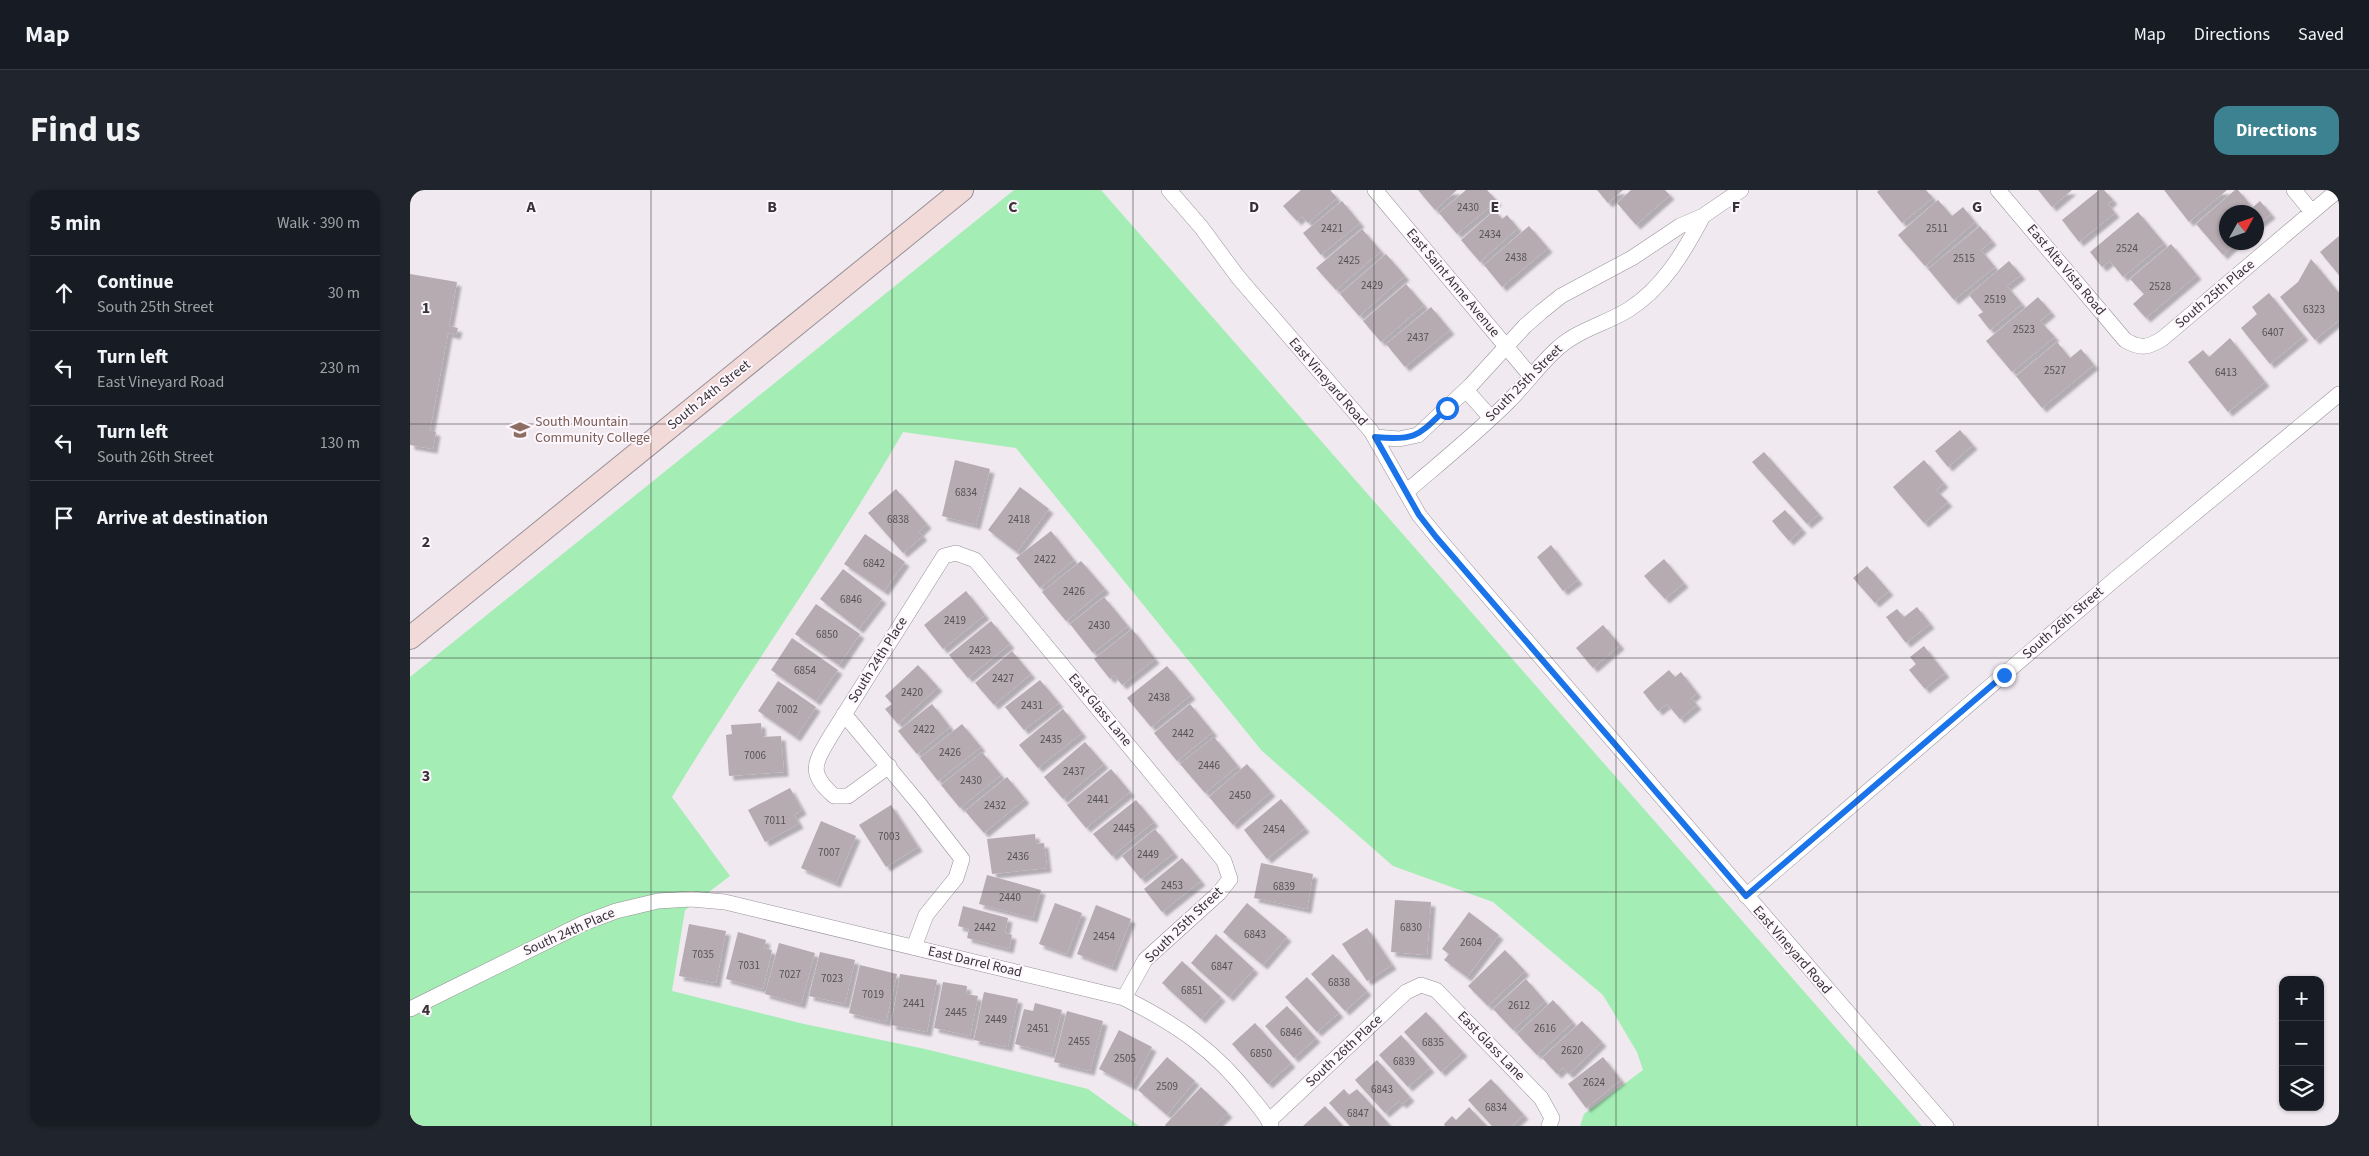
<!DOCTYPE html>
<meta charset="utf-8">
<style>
body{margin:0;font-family:"Source Sans 3",sans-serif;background:#20242c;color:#f1f3f6}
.controls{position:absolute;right:15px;bottom:15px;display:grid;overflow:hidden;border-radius:10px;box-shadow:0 1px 4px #0004}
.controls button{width:45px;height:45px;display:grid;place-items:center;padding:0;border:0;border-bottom:1px solid #363941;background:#171b24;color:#f1f3f6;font:25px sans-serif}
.compass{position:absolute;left:1809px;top:15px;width:45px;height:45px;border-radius:50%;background:#171b24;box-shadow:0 1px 4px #0004;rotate:50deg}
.stop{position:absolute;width:15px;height:15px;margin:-11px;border:4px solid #1a73e8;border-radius:50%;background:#fff}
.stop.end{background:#1a73e8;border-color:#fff;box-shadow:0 1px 5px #0008}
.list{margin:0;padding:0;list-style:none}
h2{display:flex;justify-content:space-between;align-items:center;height:65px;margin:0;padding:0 20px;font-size:21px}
h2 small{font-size:16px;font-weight:400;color:#9ea1a6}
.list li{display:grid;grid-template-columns:32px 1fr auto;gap:15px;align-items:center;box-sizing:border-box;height:75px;padding:0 20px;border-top:1px solid #363941}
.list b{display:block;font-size:19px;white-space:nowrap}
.list p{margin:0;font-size:16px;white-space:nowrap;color:#9ea1a6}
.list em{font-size:16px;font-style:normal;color:#9ea1a6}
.icon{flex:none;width:28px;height:28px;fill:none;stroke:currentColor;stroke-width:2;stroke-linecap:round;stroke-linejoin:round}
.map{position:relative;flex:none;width:1929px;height:936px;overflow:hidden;border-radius:15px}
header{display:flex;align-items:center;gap:30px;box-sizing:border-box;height:70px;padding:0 25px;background:#171b24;border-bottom:1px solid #363941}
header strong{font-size:24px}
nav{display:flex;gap:28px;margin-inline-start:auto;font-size:18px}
.intro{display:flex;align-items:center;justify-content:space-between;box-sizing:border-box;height:120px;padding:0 30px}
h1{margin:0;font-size:35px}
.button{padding:12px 22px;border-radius:15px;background:#3d8290;color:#fff;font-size:18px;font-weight:700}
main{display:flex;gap:30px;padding:0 30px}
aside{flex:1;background:#171b24;border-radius:15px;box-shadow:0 1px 4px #0004}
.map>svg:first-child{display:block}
</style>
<header>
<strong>Map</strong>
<nav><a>Map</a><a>Directions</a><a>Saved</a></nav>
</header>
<div class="intro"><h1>Find us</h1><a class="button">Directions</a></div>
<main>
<aside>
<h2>5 min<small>Walk · 390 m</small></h2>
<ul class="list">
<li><svg class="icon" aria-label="ahead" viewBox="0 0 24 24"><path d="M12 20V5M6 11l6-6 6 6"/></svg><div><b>Continue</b><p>South 25th Street</p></div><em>30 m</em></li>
<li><svg class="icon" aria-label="left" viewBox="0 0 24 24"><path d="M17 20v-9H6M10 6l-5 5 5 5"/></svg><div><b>Turn left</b><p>East Vineyard Road</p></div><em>230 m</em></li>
<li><svg class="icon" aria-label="left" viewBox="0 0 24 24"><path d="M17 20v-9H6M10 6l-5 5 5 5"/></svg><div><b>Turn left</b><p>South 26th Street</p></div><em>130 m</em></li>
<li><svg class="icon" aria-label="arrive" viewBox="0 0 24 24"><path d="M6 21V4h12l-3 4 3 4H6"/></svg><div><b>Arrive at destination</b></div></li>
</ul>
</aside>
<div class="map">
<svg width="1929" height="936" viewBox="0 0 1929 936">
<defs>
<filter id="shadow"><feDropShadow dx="4.5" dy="4.5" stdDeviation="1" flood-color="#0004"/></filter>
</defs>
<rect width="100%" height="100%" fill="#f0e9f0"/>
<path fill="#a4edb4" d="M 604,0 L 691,0 L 1512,936 L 1170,936 L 1174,924 L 1233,880 L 1227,862 L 1193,805 L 1083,712 L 983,676 L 852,561 L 606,258 L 493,242 C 421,367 336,484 262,607 L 320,686 L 275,720 L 262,801 L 394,834 L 515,859 L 678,899 L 729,936 L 0,936 L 0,487 Z"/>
<path fill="#b5abb0" filter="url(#shadow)" d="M 891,0 L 920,0 L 927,8 L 898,33 L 892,26 L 887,31 L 873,16 Z
M 1008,0 L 1047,0 L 1025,20 Z
M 1056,0 L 1077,0 L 1087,11 L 1047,44 L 1029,23 Z
M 1187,0 L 1213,0 L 1198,13 Z
M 1221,0 L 1255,0 L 1260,5 L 1226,35 L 1207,13 Z
M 1469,0 L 1516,0 L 1523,8 L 1492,33 L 1467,2 Z
M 1628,0 L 1662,0 L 1642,17 Z
M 1689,0 L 1694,0 L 1703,10 L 1698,14 L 1705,23 L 1669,52 L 1652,30 Z
M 1754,0 L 1817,0 L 1779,32 Z
M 1825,0 L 1828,0 L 1839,13 L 1831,20 L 1833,22 L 1816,22 L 1816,52 L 1827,52 L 1813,65 L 1786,34 Z
M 1528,10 L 1542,26 L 1553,17 L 1565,32 L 1515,76 L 1488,45 Z
M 932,11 L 950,33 L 911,65 L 893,43 Z
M 1850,11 L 1861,24 L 1846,36 L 1846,22 L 1837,22 Z
M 1085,20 L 1092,29 L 1097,25 L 1108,38 L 1070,72 L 1051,50 Z
M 1728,22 L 1754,53 L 1713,87 L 1700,71 L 1692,77 L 1680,62 Z
M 1119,36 L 1138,58 L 1092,97 L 1074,75 Z
M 1570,36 L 1582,51 L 1571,60 L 1585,77 L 1544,110 L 1518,79 Z
M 952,39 L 971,61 L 926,100 L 906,78 Z
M 1929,46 L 1929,85 L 1910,62 Z
M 1761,54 L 1787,85 L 1736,128 L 1723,114 L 1734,104 L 1720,89 Z
M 976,64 L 995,86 L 949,126 L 930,104 Z
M 1901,69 L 1929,103 L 1929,130 L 1905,150 L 1870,107 L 1888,92 Z
M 1599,71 L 1611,85 L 1597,96 L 1612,114 L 1580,140 L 1568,125 L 1573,122 L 1559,105 Z
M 0,84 L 47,92 L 39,136 L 48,138 L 46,145 L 38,143 L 20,240 L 26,242 L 23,259 L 0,255 Z
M 996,94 L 1014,115 L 971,152 L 953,131 Z
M 1859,103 L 1894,146 L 1860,174 L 1831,138 L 1847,124 L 1842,117 Z
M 1628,107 L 1641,122 L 1630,131 L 1645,147 L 1602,182 L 1576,151 Z
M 1021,117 L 1040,140 L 995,177 L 976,154 Z
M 1820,148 L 1855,192 L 1818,222 L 1778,172 L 1793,160 L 1799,167 Z
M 1647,152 L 1660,168 L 1671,159 L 1684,175 L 1632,218 L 1606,186 Z
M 1550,240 L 1563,255 L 1538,277 L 1525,261 Z
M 1354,262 L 1409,324 L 1397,334 L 1342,272 Z
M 545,270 L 580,279 L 566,335 L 532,326 Z
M 1514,270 L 1534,293 L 1526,300 L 1538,312 L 1514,333 L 1483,297 Z
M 610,297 L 639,319 L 607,362 L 578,340 Z
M 486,299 L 517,334 L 509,342 L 513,346 L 493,363 L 458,323 Z
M 1375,320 L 1392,339 L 1379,351 L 1362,331 Z
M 641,341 L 664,370 L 630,398 L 606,368 Z
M 455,344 L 495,372 L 474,401 L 434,374 Z
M 1141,355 L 1168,390 L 1153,401 L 1127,367 Z
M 1254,369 L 1274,393 L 1255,409 L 1234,386 Z
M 671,371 L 695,399 L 656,431 L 632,402 Z
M 1457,376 L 1479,401 L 1465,413 L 1443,388 Z
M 433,379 L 472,409 L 449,439 L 410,409 Z
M 556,401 L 575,425 L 533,459 L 514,435 Z
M 694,407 L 718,436 L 683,463 L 660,434 Z
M 406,414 L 450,444 L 429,475 L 385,444 Z
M 1507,417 L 1520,434 L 1496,453 L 1476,427 L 1487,419 L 1494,427 Z
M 581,431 L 600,454 L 558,488 L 539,465 Z
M 1193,435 L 1210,455 L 1183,478 L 1166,458 Z
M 722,439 L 745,469 L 712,495 L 704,485 L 700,489 L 684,469 Z
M 382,448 L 428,480 L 406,511 L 361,480 Z
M 1514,456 L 1535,483 L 1515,499 L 1499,480 L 1506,474 L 1500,467 Z
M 602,461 L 621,484 L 584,515 L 565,493 Z
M 508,475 L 528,497 L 488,534 L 475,519 L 482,514 L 475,506 Z
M 757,476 L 781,505 L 741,537 L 717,508 Z
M 1259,480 L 1265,487 L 1271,482 L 1287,503 L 1281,508 L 1287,515 L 1270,529 L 1257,514 L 1248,521 L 1233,502 Z
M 630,490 L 649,513 L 614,540 L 595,517 Z
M 368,491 L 406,517 L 386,547 L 348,521 Z
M 522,514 L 540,537 L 507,564 L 488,541 Z
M 780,514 L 803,542 L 767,571 L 744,543 Z
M 653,519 L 672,543 L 628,578 L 609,555 Z
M 351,533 L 352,547 L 371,546 L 374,582 L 319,586 L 316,545 L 322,544 L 321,535 Z
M 552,534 L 571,557 L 528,591 L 510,568 Z
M 804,547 L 828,576 L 795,603 L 770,574 Z
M 675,552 L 694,574 L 653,609 L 634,587 Z
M 572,562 L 591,585 L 550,618 L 531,595 Z
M 837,574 L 861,602 L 823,635 L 799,607 Z
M 701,579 L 720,602 L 676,638 L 657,615 Z
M 597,587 L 615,609 L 574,643 L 555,621 Z
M 380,598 L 392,620 L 384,625 L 389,634 L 355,652 L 338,620 Z
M 871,609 L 895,638 L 857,669 L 834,640 Z
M 726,610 L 744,632 L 702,666 L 683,644 Z
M 481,615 L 508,657 L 476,677 L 449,635 Z
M 411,631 L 446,646 L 426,693 L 391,678 Z
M 745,639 L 764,663 L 731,689 L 712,666 Z
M 625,644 L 626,654 L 634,653 L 637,678 L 582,684 L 577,649 Z
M 772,668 L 791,691 L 752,722 L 734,699 Z
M 851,673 L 903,684 L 897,719 L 844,708 Z
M 577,685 L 631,700 L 623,728 L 569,714 Z
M 985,710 L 1021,712 L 1017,765 L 981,762 Z
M 645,713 L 672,723 L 657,764 L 629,754 Z
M 837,713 L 877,747 L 853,775 L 813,742 Z
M 686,715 L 721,729 L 702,777 L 667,764 Z
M 553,716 L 598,728 L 595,743 L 602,745 L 599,759 L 557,748 L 559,739 L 548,736 Z
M 1059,722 L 1089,745 L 1057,787 L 1034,770 L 1039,764 L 1032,759 Z
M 279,734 L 316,741 L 306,793 L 269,786 Z
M 957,738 L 982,775 L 957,791 L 932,754 Z
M 328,742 L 356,750 L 354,758 L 362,760 L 353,799 L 316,789 Z
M 806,744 L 844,779 L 819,807 L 781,773 Z
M 369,753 L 405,763 L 391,814 L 355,804 Z
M 1095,760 L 1115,781 L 1078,816 L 1058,796 Z
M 410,762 L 445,770 L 435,814 L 399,806 Z
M 923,764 L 957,801 L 935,821 L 901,784 Z
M 772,771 L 811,807 L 791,829 L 752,793 Z
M 450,775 L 487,784 L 476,832 L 439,823 Z
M 490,784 L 527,790 L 517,842 L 481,835 Z
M 897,787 L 929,823 L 907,842 L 875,807 Z
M 1116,789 L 1135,811 L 1103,840 L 1083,819 Z
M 533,792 L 557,796 L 556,804 L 568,806 L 560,846 L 524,838 Z
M 574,802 L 608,809 L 598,857 L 564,850 Z
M 1143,810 L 1163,832 L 1127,865 L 1107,844 Z
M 625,813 L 652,820 L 641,864 L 605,854 L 614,819 L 623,821 Z
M 877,816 L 906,848 L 884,868 L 855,836 Z
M 657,821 L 693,831 L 680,881 L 644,872 Z
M 1016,822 L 1053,862 L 1031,882 L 994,842 Z
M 1172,831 L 1192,852 L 1159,884 L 1153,878 L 1147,884 L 1132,868 Z
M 845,833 L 881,873 L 858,894 L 822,854 Z
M 709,840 L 742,857 L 722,896 L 689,879 Z
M 991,845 L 1020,878 L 998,897 L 969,865 Z
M 757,867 L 785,891 L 757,925 L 728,900 Z
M 1193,867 L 1211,890 L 1176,918 L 1158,894 Z
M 967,870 L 1000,907 L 992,914 L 989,911 L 975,923 L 945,890 Z
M 1081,889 L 1114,925 L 1102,936 L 1082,936 L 1058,910 Z
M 791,897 L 818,923 L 805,936 L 756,936 L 755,935 Z
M 934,899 L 939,905 L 947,899 L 978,933 L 975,936 L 940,936 L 919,913 Z
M 915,916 L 933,936 L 893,936 Z
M 1059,917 L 1077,936 L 1035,936 L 1034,934 L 1042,926 L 1046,930 Z"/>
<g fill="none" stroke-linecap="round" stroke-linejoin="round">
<defs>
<path id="minor" d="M 759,0 L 791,37 L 828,87 L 961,241 L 1009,325 L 1027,347 L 1536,936
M 965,0 L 1120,185
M 1588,0 L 1715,150 C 1730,159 1737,158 1752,149 L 1928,0
M 1884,0 L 1902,22
M 1056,200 L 1081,228
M 965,247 L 989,249 L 1008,245 L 1061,195 L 1115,136 L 1131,122 L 1151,106 L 1222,68 L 1270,36 L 1293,26 L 1331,0
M 996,302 C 1031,272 1067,243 1099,211 C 1116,194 1130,174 1148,158 C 1168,140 1195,134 1218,120 C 1253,98 1274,62 1293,26
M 434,524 L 510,615 L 552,669 L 546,688 L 516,725 L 504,757
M 479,576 L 438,606 L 424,606 C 398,583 404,574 420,547 L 534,366 L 546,363 L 565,370 L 814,671 L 820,689 L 809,703 L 735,770 L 714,808
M 1336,706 L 1704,390 L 1929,204
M 0,819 L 174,733 L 206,721 L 248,711 L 281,709 L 315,712 L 714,808 C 766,834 805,860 841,907 C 848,916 857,925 861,936
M 859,931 L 996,802 L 1011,795 L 1026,800 L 1131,908 L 1142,928 L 1139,936"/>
<path id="secondary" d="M 0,448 L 552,0"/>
</defs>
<use href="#minor" stroke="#989198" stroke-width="16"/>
<use href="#secondary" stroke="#989198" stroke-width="24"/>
<use href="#minor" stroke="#fff" stroke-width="15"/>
<use href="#secondary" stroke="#f1dad8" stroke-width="22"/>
</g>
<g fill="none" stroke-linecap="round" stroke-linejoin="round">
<path stroke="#1a73e8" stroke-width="6" d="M 1037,218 C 1008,246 1006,251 965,247 L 1009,325 L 1026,347 L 1336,706 L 1594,485"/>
</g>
<path fill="none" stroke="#363336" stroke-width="1" stroke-opacity="0.55" d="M 241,0 L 241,936M 482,0 L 482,936M 723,0 L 723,936M 964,0 L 964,936M 1206,0 L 1206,936M 1447,0 L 1447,936M 1688,0 L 1688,936M 0,234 L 1929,234M 0,468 L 1929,468M 0,702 L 1929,702"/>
<defs>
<symbol id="university-bare" viewBox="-9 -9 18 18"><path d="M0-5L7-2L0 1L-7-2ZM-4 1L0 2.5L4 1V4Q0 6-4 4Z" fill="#8d6e63" stroke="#fef6fd" stroke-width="2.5" paint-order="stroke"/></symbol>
</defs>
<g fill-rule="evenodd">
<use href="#university-bare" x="96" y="226" width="28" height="28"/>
</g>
<g text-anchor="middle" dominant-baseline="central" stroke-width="4" stroke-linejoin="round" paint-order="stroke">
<g font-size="11" fill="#565154">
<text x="1058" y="17">2430</text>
<text x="922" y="38">2421</text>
<text x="1527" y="38">2511</text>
<text x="1080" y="44">2434</text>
<text x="1717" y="58">2524</text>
<text x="1106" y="67">2438</text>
<text x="1554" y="68">2515</text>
<text x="939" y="70">2425</text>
<text x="962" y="95">2429</text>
<text x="1750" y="96">2528</text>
<text x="1585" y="109">2519</text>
<text x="1904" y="119">6323</text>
<text x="1614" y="139">2523</text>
<text x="1863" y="142">6407</text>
<text x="1008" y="147">2437</text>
<text x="1645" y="180">2527</text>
<text x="1816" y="182">6413</text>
<text x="556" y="302">6834</text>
<text x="488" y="329">6838</text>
<text x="609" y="329">2418</text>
<text x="635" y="369">2422</text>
<text x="464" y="373">6842</text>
<text x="664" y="401">2426</text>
<text x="441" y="409">6846</text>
<text x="545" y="430">2419</text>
<text x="689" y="435">2430</text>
<text x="417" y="444">6850</text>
<text x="570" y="460">2423</text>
<text x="395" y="480">6854</text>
<text x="593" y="488">2427</text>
<text x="502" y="502">2420</text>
<text x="749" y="507">2438</text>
<text x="622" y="515">2431</text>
<text x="377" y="519">7002</text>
<text x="514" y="539">2422</text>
<text x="773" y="543">2442</text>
<text x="641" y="549">2435</text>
<text x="540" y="562">2426</text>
<text x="345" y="565">7006</text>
<text x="799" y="575">2446</text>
<text x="664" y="581">2437</text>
<text x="561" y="590">2430</text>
<text x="830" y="605">2450</text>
<text x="688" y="609">2441</text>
<text x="585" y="615">2432</text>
<text x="365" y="630">7011</text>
<text x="714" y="638">2445</text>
<text x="864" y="639">2454</text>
<text x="479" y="646">7003</text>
<text x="419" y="662">7007</text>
<text x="738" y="664">2449</text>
<text x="608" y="666">2436</text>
<text x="762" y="695">2453</text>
<text x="874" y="696">6839</text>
<text x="600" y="707">2440</text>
<text x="575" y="737">2442</text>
<text x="1001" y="737">6830</text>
<text x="845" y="744">6843</text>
<text x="694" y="746">2454</text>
<text x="1061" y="752">2604</text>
<text x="293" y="764">7035</text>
<text x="339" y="775">7031</text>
<text x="812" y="776">6847</text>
<text x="380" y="784">7027</text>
<text x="422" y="788">7023</text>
<text x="929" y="792">6838</text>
<text x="782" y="800">6851</text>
<text x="463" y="804">7019</text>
<text x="504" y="813">2441</text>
<text x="1109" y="815">2612</text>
<text x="546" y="822">2445</text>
<text x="586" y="829">2449</text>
<text x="628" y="838">2451</text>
<text x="1135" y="838">2616</text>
<text x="881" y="842">6846</text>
<text x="669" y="851">2455</text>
<text x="1023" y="852">6835</text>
<text x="1162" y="860">2620</text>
<text x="851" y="863">6850</text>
<text x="715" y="868">2505</text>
<text x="994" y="871">6839</text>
<text x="1184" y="892">2624</text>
<text x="757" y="896">2509</text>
<text x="972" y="899">6843</text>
<text x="1086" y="917">6834</text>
<text x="948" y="923">6847</text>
</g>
<g font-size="14" fill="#363336" stroke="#fef6fd">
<text transform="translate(1656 80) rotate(50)">East Alta Vista Road</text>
<text transform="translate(1043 93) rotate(50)">East Saint Anne Avenue</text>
<text transform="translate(1805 104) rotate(-40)">South 25th Place</text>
<text transform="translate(918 192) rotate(49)">East Vineyard Road</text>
<text transform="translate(1114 193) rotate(-45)">South 25th Street</text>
<text transform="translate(299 205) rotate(-39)">South 24th Street</text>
<text transform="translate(1653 433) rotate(-41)">South 26th Street</text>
<text transform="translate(468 470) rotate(-58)">South 24th Place</text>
<text transform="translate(690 520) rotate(50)">East Glass Lane</text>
<text transform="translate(774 735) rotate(-44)">South 25th Street</text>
<text transform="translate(159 742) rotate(-24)">South 24th Place</text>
<text transform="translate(1382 760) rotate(49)">East Vineyard Road</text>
<text transform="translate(565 772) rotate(13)">East Darrel Road</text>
<text transform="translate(1081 856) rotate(46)">East Glass Lane</text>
<text transform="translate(934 861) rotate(-43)">South 26th Place</text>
</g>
<g font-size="14" fill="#785e54" stroke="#fef6fd" text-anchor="start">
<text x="125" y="232">South Mountain<tspan x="125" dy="16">Community College</tspan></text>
</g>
</g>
<g font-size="16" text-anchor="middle" font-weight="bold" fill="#363336" stroke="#fef6fd" stroke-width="4" stroke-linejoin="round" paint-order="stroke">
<text x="121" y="22">A</text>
<text x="362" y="22">B</text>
<text x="603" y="22">C</text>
<text x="844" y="22">D</text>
<text x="1085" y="22">E</text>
<text x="1326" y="22">F</text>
<text x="1567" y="22">G</text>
<text x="16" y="123">1</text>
<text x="16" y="357">2</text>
<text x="16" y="591">3</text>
<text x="16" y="825">4</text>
</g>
</svg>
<div class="controls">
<button>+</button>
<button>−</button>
<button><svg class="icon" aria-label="layers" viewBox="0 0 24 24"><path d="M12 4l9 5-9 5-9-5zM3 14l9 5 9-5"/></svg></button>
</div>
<svg class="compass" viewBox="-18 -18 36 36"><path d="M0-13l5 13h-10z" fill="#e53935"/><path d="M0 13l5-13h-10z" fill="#9ea1a6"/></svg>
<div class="stop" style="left:1037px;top:218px"></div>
<div class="stop end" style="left:1594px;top:485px"></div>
</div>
</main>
